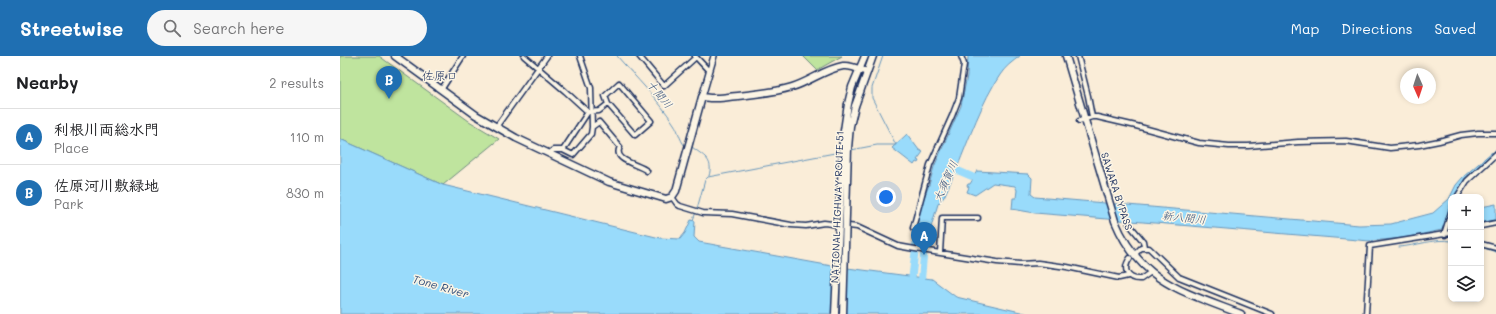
<!DOCTYPE html>
<meta charset="utf-8">
<style>
body{margin:0;font-family:Mali,"Klee One",sans-serif;background:#f6f6f6;color:#202124}
.controls{position:absolute;right:12px;bottom:12px;display:grid;overflow:hidden;border-radius:8px;box-shadow:0 2px 6px #0003}
.controls button{width:36px;height:36px;display:grid;place-items:center;padding:0;border:0;border-bottom:1px solid #e0e0e0;background:#fff;color:#202124;font:20px sans-serif}
.compass{position:absolute;left:1060px;top:12px;width:36px;height:36px;border-radius:50%;background:#fff;box-shadow:0 2px 6px #0003;rotate:177deg}
.you{position:absolute;left:546px;top:141px;width:14px;height:14px;margin:-10px;border:3px solid #fff;border-radius:50%;background:#1a73e8;box-shadow:0 0 0 6px #1a73e833}
.badge{display:grid;place-items:center;width:26px;height:26px;border-radius:50%;background:#1f6fb2;color:#fff;font-size:13px;font-weight:700}
.pin{position:absolute;translate:-50% -33px;filter:drop-shadow(0 1px 2px #0008)}
.pin::after{content:'';position:absolute;top:21px;width:14px;height:12px;background:inherit;clip-path:polygon(0 0,100% 0,50% 100%)}
.list{margin:0;padding:0;list-style:none}
h2{display:flex;justify-content:space-between;align-items:center;height:52px;margin:0;padding:0 16px;font-size:17px}
h2 small{font-size:13px;font-weight:400;color:#757577}
.list li{display:grid;grid-template-columns:26px 1fr auto;gap:12px;align-items:center;box-sizing:border-box;height:56px;padding:0 16px;border-top:1px solid #e0e0e0}
.list b{display:block;font-size:15px;white-space:nowrap}
.list p{margin:0;font-size:13px;white-space:nowrap;color:#757577}
.list em{font-size:13px;font-style:normal;color:#757577}
.icon{flex:none;width:22px;height:22px;fill:none;stroke:currentColor;stroke-width:2;stroke-linecap:round;stroke-linejoin:round}
.map{position:relative;flex:none;width:1156px;height:258px;overflow:hidden}
header{display:flex;align-items:center;gap:24px;box-sizing:border-box;height:56px;padding:0 20px;background:#1f6fb2;color:#fff}
header strong{font-size:19px}
nav{display:flex;gap:22px;margin-inline-start:auto;font-size:14px}
.search{width:280px;height:36px;background:#f6f6f6;display:flex;align-items:center;gap:10px;box-sizing:border-box;padding:0 14px;border-radius:22px;color:#757577;font-size:15px}
main{display:flex}
aside{flex:1;background:#fff}
.map>svg:first-child{display:block}
</style>
<header>
<strong>Streetwise</strong>
<div class="search"><svg class="icon" aria-label="search" viewBox="0 0 24 24"><circle cx="10" cy="10" r="6"/><path d="M15 15l6 6"/></svg>Search here</div>
<nav><a>Map</a><a>Directions</a><a>Saved</a></nav>
</header>
<main>
<aside>
<h2>Nearby<small>2 results</small></h2>
<ul class="list">
<li><span class="badge">A</span><div><b>利根川両総水門</b><p>Place</p></div><em>110 m</em></li>
<li><span class="badge">B</span><div><b>佐原河川敷緑地</b><p>Park</p></div><em>830 m</em></li>
</ul>
</aside>
<div class="map">
<svg width="1156" height="258" viewBox="0 0 1156 258">
<rect width="100%" height="100%" fill="#faedd8"/>
<filter id="ink" filterUnits="userSpaceOnUse"><feTurbulence type="fractalNoise" baseFrequency=".025" numOctaves="2"/><feDisplacementMap in="SourceGraphic" scale="8" xChannelSelector="R" yChannelSelector="G"/><feConvolveMatrix kernelMatrix="1 2 1 2 8 2 1 2 1" color-interpolation-filters="sRGB"/></filter>
<g filter="url(#ink)">
<path fill="#bfe49e" stroke="#6d8a7e" d="M 0,0 L 39,0 L 129,65 L 159,83 L 103,129 L 0,83 Z
M 463,0 L 502,0 L 477,14 Z"/>
<path fill="#99dbfb" stroke="#6796bc" d="M 628,0 L 680,0 C 672,6 665,11 660,19 C 642,45 629,83 617,112 L 618,112 L 617,116 L 615,116 L 604,141 L 598,148 L 591,171 L 588,193 L 573,190 L 576,168 L 581,149 L 589,129 L 594,111 L 621,50 L 627,20 Z
M 567,78 L 579,94 L 583,96 L 577,104 L 579,105 L 578,107 L 576,106 L 574,109 L 552,92 Z
M 0,83 L 103,129 L 320,182 L 340,183 L 345,177 L 351,164 L 355,165 L 354,181 L 359,186 L 492,210 L 592,223 L 616,241 L 689,258 L 0,258 Z
M 1152,96 L 1153,97 L 1125,122 L 1114,141 L 1111,141 L 1111,147 L 1108,154 L 1109,157 L 1111,157 L 1111,172 L 1064,182 L 1030,185 L 695,157 L 672,153 L 673,142 L 676,142 L 677,134 L 675,130 L 653,127 L 635,139 L 627,136 L 629,131 L 627,130 L 628,128 L 630,128 L 633,123 L 625,119 L 626,116 L 634,120 L 637,115 L 688,118 L 692,122 L 691,138 L 695,141 L 1019,169 L 1051,168 L 1093,157 L 1109,143 L 1116,129 L 1123,121 Z
M 1156,148 L 1156,164 L 1141,167 L 1141,151 Z"/>
<path fill="#faedd8" d="M 493,209 L 509,211 L 507,258 L 491,258 Z"/>
<g fill="none" stroke-linecap="round" stroke-linejoin="round">
<path stroke="#6796bc" stroke-width="1" d="M 277,0 C 296,22 318,43 334,68 C 339,75 339,83 345,90
M 352,91 C 363,100 374,103 369,120
M 511,94 L 537,89 L 556,89 L 532,42 L 532,32 L 543,0
M 1153,97 L 1156,93
M 357,153 L 365,124 L 368,121 L 500,96
M 353,164 L 356,156
M 1059,191 C 1075,190 1096,182 1111,185
M 1141,191 L 1156,196"/>
<path stroke="#99dbfb" stroke-width="7" d="M 612,112 L 633,121
M 571,230 L 576,187
M 581,230 L 585,182"/>
<defs>
<path id="minor" d="M 184,0 L 225,35 L 248,56 L 259,55 L 268,48 L 295,79 L 311,65 L 279,27 L 265,40 L 268,48
M 240,0 L 251,32 L 252,71 L 259,66 L 280,91 C 272,105 299,108 307,115
M 299,0 L 324,30 L 356,1
M 355,0 L 369,15
M 738,0 L 748,40 L 752,61
M 101,34 L 123,0
M 739,65 L 752,61 L 757,61 L 796,70 L 859,87 L 889,90 L 908,90 L 958,86 L 1006,85 L 1050,92 L 1079,89 L 1099,85 L 1121,79 L 1138,77 L 1156,77
M 156,71 L 207,0
M 223,94 L 248,56
M 209,98 L 213,94 L 223,94 L 233,99 L 251,78 L 252,71
M 332,141 L 337,148 L 340,150 L 363,157 L 392,158 L 451,169 L 466,170 L 484,167 L 517,171 L 558,190 L 569,192 L 657,206 L 680,208 L 698,207 L 727,211 L 779,222 L 788,220
M 1117,141 L 1127,125 L 1156,98
M 789,168 L 803,185 L 804,191
M 1141,170 L 1156,167
M 573,172 L 590,109 L 612,60 L 619,42 L 623,15 L 624,8 L 621,0
M 1105,179 L 1105,175 L 1111,156
M 1141,188 L 1156,192
M 797,196 L 801,192 L 809,192 L 839,221 L 932,258
M 600,197 L 602,162 L 638,162
M 790,202 C 782,213 787,224 801,223 L 811,216
M 1026,258 L 1030,190 L 1111,177"/>
<path id="tertiary" d="M 362,41 L 374,0"/>
<path id="primary" d="M 55,0 L 136,59 L 176,82 L 269,126 L 326,143 L 332,141 L 336,135 L 362,41 L 370,42 L 379,42 C 403,39 429,38 452,31 C 469,26 485,13 503,10 C 511,9 519,13 527,16"/>
<path id="trunk" d="M 726,0 L 775,165 C 800,226 844,236 901,258
M 508,48 L 512,31 L 525,0
M 515,50 L 533,0"/>
</defs>
<use href="#minor" stroke="#1b2f5e" stroke-width="7"/>
<use href="#tertiary" stroke="#1b2f5e" stroke-width="8"/>
<use href="#primary" stroke="#1b2f5e" stroke-width="9"/>
<use href="#trunk" stroke="#1b2f5e" stroke-width="9"/>
<use href="#minor" stroke="#fcf5e5" stroke-width="4"/>
<use href="#tertiary" stroke="#fcf5e5" stroke-width="5"/>
<use href="#primary" stroke="#fcf5e5" stroke-width="6"/>
<use href="#trunk" stroke="#fcf5e5" stroke-width="6"/>
<defs>
<path id="trunk-bridge" d="M 495,258 L 503,81 L 508,48
M 503,258 L 508,92 L 510,70 L 515,50"/>
</defs>
<use href="#trunk-bridge" stroke="#1b2f5e" stroke-width="9" stroke-linecap="butt"/>
<use href="#trunk-bridge" stroke="#fcf5e5" stroke-width="6"/>
</g>
</g>
<g text-anchor="middle" dominant-baseline="central" stroke-width="3" stroke-linejoin="round" paint-order="stroke">
<g font-size="10" fill="#1b2f5e" stroke="#fcf5e5">
<text transform="translate(777 135) rotate(72)">SAWARA BYPASS</text>
<text transform="translate(497 151) rotate(-88)">NATIONAL HIGHWAY ROUTE 51</text>
</g>
<g font-size="11" font-style="italic" fill="#34517d" stroke="#fcf5e5">
<text transform="translate(320 38) rotate(50)">十間川</text>
<text transform="translate(605 125) rotate(-66)">大須賀川</text>
<text transform="translate(844 161) rotate(6)">新八間川</text>
<text transform="translate(101 230) rotate(16)">Tone River</text>
</g>
<g font-size="12" fill="#1b2f5e" stroke="#fcf5e5">
<text x="100" y="19">佐原ロ</text>
</g>
</g>
</svg>
<div class="controls">
<button>+</button>
<button>−</button>
<button><svg class="icon" aria-label="layers" viewBox="0 0 24 24"><path d="M12 4l9 5-9 5-9-5zM3 14l9 5 9-5"/></svg></button>
</div>
<svg class="compass" viewBox="-18 -18 36 36"><path d="M0-13l5 13h-10z" fill="#e53935"/><path d="M0 13l5-13h-10z" fill="#757577"/></svg>
<div class="you"></div>
<div class="pin badge" style="left:584px;top:199px">A</div>
<div class="pin badge" style="left:49px;top:43px">B</div>
</div>
</main>
